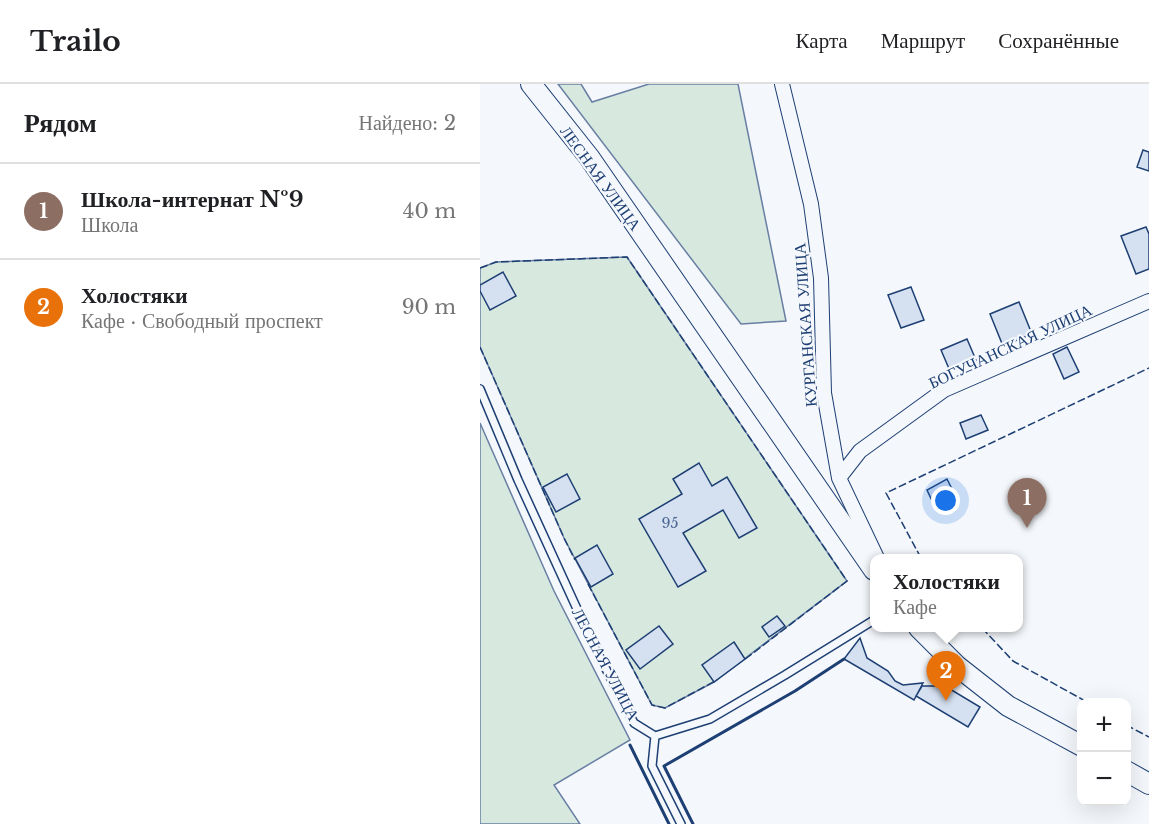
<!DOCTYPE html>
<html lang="ru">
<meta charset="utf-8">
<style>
body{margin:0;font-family:"Libre Baskerville",serif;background:#f2f2f2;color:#202124}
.controls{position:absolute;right:18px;bottom:18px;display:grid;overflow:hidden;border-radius:12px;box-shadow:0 6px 24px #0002}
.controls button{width:54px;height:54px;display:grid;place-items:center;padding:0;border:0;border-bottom:2px solid #e0e0e0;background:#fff;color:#202124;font:30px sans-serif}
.you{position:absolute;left:466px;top:417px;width:21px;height:21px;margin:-15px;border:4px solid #fff;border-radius:50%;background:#1a73e8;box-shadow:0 0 0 9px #1a73e833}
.badge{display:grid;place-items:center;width:39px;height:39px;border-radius:50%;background:#0f766e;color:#fff;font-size:20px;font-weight:700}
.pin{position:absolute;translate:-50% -50px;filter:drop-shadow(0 2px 3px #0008)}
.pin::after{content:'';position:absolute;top:32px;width:21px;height:18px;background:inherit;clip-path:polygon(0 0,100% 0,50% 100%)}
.popup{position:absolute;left:390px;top:470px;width:153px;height:78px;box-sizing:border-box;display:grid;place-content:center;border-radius:12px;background:#fff;filter:drop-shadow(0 2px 4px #0005);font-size:20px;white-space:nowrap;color:#757577}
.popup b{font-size:22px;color:#202124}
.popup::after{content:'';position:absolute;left:50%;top:100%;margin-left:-12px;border:12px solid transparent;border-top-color:#fff}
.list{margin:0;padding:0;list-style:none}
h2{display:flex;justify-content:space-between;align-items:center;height:78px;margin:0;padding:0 24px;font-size:26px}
h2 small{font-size:20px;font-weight:400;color:#757577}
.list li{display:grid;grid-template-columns:39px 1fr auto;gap:18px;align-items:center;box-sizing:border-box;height:96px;padding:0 24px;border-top:2px solid #e0e0e0}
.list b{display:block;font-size:22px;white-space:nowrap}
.list p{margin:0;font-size:20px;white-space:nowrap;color:#757577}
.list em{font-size:20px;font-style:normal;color:#757577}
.map{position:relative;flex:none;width:669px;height:740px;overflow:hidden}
header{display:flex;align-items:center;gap:36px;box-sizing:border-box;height:84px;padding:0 30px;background:#fff;border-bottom:2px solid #e0e0e0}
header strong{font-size:28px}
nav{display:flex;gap:33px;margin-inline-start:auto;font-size:21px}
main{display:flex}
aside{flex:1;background:#fff}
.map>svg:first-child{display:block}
</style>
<header>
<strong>Trailo</strong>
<nav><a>Карта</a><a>Маршрут</a><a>Сохранённые</a></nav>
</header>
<main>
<aside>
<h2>Рядом<small>Найдено: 2</small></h2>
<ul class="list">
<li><span class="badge" style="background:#8d6e63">1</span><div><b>Школа-интернат №9</b><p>Школа</p></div><em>40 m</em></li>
<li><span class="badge" style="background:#e8710a">2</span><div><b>Холостяки</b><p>Кафе · Свободный проспект</p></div><em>90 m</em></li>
</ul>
</aside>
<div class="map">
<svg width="669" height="740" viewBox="0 0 669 740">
<rect width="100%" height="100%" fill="#f4f7fb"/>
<path fill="#d7e8df" stroke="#687fa3" stroke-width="1.5" d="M 78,0 L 101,0 L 112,18 L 169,0 L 258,0 L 306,237 L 261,240 Z
M 147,173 L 367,497 L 234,598 L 185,624 L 172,621 L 84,454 L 0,263 L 0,184 L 16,178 Z
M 0,339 L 74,507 L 150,656 L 74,701 L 100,740 L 0,740 Z"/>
<path fill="#d5e0f0" stroke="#1d3f73" stroke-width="1.5" d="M 663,66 L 669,68 L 669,87 L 657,83 Z
M 666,143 L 669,150 L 669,185 L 656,190 L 641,152 Z
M 23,188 L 36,212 L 10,226 L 0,207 L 0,201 Z
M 431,203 L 444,236 L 421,244 L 408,211 Z
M 539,218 L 552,250 L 523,262 L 510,230 Z
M 487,255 L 496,276 L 470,287 L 461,266 Z
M 587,263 L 599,288 L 584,295 L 573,270 Z
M 501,331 L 508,346 L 486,355 L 480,339 Z
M 219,379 L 232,402 L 247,393 L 277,444 L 259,454 L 243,426 L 203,449 L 226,487 L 198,503 L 159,435 L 202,410 L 193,395 Z
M 87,390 L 100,415 L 76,428 L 63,403 Z
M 467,395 L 477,415 L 456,425 L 447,406 Z
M 117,461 L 133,490 L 111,503 L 95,474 Z
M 297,532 L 305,542 L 289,553 L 282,543 Z
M 179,542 L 193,560 L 160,585 L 146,566 Z
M 380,554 L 387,574 L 408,587 L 415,597 L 423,601 L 443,599 L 434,616 L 364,575 Z
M 254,558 L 265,575 L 234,598 L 222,581 Z
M 442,602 L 465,602 L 500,623 L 488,643 L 436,612 Z"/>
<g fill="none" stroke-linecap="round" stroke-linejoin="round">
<defs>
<path id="lane" d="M 0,305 L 38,396 L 114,562 L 154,639 L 175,652 L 230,635 L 305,591 L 394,536
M 175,652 L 172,682 L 201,740"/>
<path id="street" d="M 302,0 L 331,120 L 341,194 L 344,309 L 359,394 L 397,474
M 359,394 L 380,367 L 464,306 L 669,217"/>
<path id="secondary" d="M 51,0 L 109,73 L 394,486
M 439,544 L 477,582 L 528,622 L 602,662
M 646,687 L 669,700"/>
</defs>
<use href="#lane" stroke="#1d3f73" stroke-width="10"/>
<use href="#street" stroke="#1d3f73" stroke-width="16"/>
<use href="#secondary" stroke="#1d3f73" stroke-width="22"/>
<use href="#lane" stroke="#f4f7fb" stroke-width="7"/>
<use href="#street" stroke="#f4f7fb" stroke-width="14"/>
<use href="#secondary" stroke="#f4f7fb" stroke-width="20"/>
<path stroke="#1d3f73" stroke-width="1.5" stroke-dasharray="8 3" stroke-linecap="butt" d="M 0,184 L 16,178 L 147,173 L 367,497 L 264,576
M 0,263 L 84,454 L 95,476
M 441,474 L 406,409 L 669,284
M 108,500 L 172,621 L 185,624 L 237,596
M 502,544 L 533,577 L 607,618
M 646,641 L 669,653"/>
<path stroke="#1d3f73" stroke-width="3" d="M 150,661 L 189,740
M 213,740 L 184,682 L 315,607 L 364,575"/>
</g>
<g text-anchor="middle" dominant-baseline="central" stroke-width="4.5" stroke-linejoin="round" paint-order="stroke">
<g font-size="14" fill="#4b6792">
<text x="190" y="439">95</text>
</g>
<g font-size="16" fill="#1d3f73" stroke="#f4f7fb">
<text transform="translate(121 94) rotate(54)">ЛЕСНАЯ УЛИЦА</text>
<text transform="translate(325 241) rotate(-94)">КУРГАНСКАЯ УЛИЦА</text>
<text transform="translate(530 262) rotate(-25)">БОГУЧАНСКАЯ УЛИЦА</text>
<text transform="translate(126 580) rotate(62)">ЛЕСНАЯ УЛИЦА</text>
</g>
</g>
</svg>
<div class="controls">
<button>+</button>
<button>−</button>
</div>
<div class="you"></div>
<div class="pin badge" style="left:547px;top:444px;background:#8d6e63">1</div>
<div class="pin badge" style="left:466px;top:617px;background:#e8710a">2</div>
<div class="popup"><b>Холостяки</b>Кафе</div>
</div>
</main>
